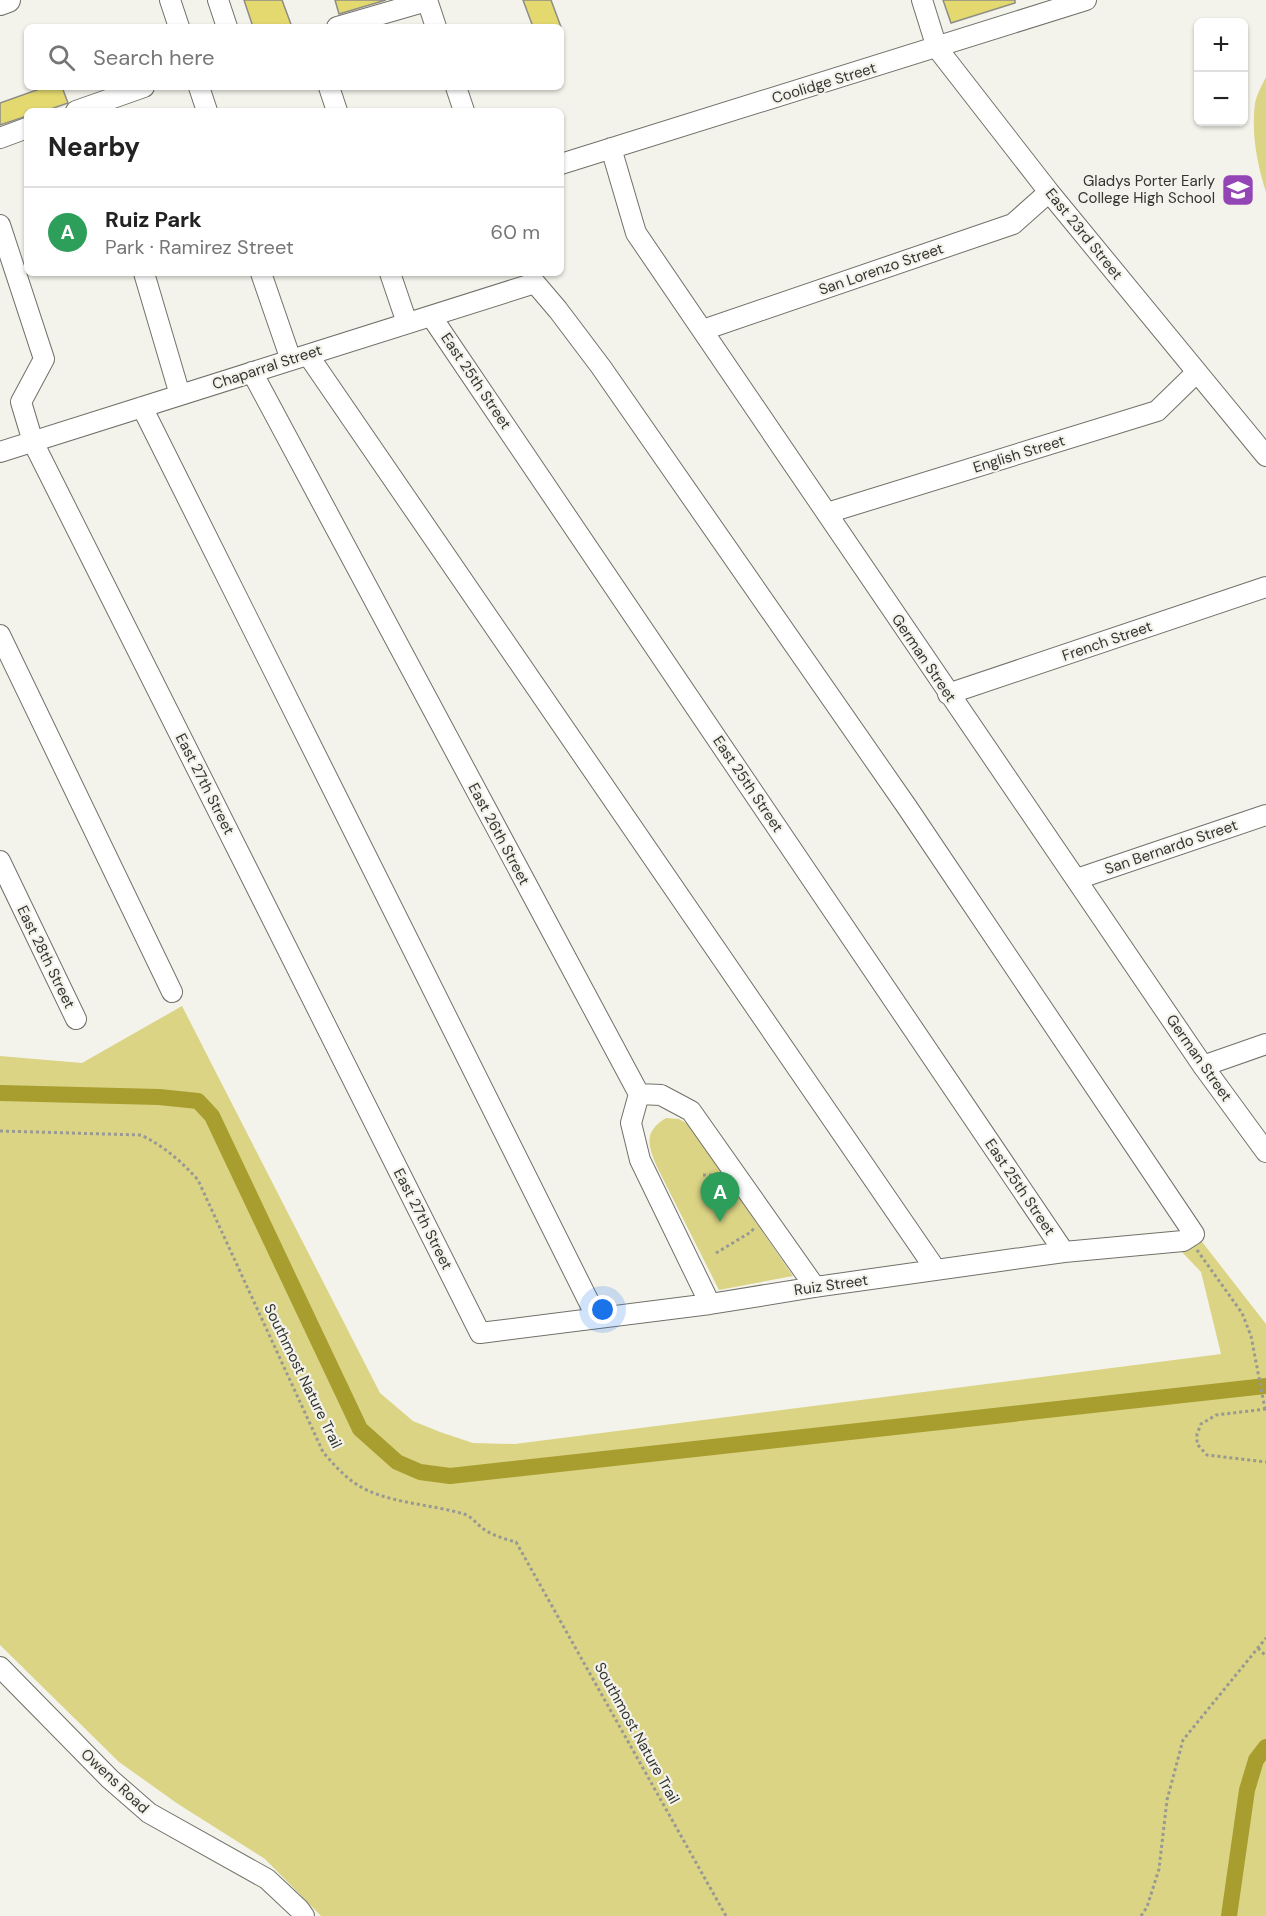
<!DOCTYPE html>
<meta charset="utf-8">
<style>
body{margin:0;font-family:"DM Sans",sans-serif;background:#f2f2f2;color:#222}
.controls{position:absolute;right:18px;top:18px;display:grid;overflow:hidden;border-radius:9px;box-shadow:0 2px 4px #0004}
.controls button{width:54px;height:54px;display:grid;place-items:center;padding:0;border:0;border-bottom:2px solid #e0e0e0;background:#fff;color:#222;font:30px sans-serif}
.you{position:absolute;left:603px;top:1310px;width:21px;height:21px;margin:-15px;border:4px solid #fff;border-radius:50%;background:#1a73e8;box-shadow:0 0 0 9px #1a73e833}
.badge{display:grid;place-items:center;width:39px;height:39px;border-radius:50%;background:#0f766e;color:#fff;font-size:20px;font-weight:700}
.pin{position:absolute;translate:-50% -50px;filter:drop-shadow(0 2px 3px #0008)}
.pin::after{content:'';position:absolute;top:32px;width:21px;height:18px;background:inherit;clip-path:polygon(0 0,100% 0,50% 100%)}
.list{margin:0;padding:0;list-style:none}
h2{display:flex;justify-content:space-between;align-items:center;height:78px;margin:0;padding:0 24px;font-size:26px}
h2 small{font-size:20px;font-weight:400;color:#767676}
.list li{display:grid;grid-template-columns:39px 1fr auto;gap:18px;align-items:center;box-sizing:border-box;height:90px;padding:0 24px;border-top:2px solid #e0e0e0}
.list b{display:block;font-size:22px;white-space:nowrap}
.list p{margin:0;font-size:20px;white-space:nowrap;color:#767676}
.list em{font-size:20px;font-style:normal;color:#767676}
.icon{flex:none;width:33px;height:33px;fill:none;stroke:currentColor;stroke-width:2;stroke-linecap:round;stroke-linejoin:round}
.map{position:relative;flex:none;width:1266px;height:1916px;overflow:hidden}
.search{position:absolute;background:#fff;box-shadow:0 2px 4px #0004;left:24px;top:24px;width:540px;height:66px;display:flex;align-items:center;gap:15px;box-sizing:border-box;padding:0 21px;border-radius:9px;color:#767676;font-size:22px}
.panel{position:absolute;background:#fff;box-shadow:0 2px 4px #0004;left:24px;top:108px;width:540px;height:168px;border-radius:9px}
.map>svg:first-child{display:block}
</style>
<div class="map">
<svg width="1266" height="1916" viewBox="0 0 1266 1916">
<rect width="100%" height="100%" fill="#f3f3eb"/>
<path fill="#dbd485" d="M 1266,77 L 1266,192 C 1257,164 1251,132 1255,103 C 1257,94 1262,85 1266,77 Z
M 182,1006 L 380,1393 L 413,1421 L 440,1432 L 473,1443 L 515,1444 L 1221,1354 L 1201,1272 L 1181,1251 L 1199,1238 L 1266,1324 L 1266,1916 L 321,1916 L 265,1859 L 178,1804 L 119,1762 L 0,1645 L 0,1056 L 82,1063 Z
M 666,1118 L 679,1119 L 688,1124 L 793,1276 L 719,1290 L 657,1167 C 648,1145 643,1132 666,1118 Z"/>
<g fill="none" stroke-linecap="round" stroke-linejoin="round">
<path stroke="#a89d2f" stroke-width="16" d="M 0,1093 L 159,1097 L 198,1101 L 212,1116 L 360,1429 L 397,1462 L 420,1472 L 450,1476 L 1266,1386
M 1229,1916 L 1247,1790 L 1256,1760 L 1266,1747"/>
</g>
<path fill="#e3d96f" stroke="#8d8d86" stroke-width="1.5" d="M 244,0 L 282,0 L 292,27 L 253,27 Z
M 335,0 L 386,0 L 339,14 Z
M 523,0 L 551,0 L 561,27 L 533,27 Z
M 943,0 L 1015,0 L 1015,3 L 951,23 Z
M 45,87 L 62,87 L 68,103 L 45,111 L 27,111 L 27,116 L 0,125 L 0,103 Z"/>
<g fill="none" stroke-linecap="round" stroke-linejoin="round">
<defs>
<path id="minor" d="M 170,0 L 179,27
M 218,0 L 227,27
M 427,0 L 436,27
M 922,0 L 937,48 L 1049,192 L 1266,456
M 337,27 L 427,1
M 199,87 L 207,111
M 329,87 L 337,111
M 456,87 L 464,111
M 76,111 L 144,87
M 0,138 L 27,128
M 611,148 L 636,233 L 1203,1066 L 1266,1152
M 561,164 L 1086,0
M 0,225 L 44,359 L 21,402 L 33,442 L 480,1333 L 710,1304 L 815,1287 L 1064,1252 L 1183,1241 L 1194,1234 L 907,807 L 601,367 L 558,310 L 535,283 C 357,339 178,396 0,452
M 144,273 L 180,395
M 261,273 L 291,360
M 390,273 L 407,323
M 431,316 L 1064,1252
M 703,330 L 1013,224 L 1049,192
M 308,355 L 936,1270
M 252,372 L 639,1094 L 631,1123 L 640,1160 L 710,1304
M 142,407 L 597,1318
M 827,513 L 1157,411 L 1197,372
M 0,635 L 172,992
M 948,694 L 1266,587
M 0,861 L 76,1019
M 1077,879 L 1266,815
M 1203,1066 L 1266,1044
M 639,1094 L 661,1095 L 691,1111 L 815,1287
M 0,1667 L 110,1779 L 149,1813 L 267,1879 L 299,1909 L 304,1916"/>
<path id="major" d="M 0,3 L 8,0"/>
</defs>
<use href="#minor" stroke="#71716a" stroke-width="22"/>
<use href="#major" stroke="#71716a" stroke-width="26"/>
<path stroke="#999993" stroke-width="3" stroke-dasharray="3 3" stroke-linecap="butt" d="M 0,1131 L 141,1135 C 165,1147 181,1161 198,1180 L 323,1452 C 333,1464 343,1475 356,1484 C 384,1503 431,1504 464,1514 C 471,1516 476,1523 482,1528 C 492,1535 504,1539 516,1542 L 726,1916
M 703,1175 L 715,1175
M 1197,1250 L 1242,1313 L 1251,1336 L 1265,1409
M 716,1253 L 751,1232 L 754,1228
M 1266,1409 L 1216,1415 L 1201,1424 L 1197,1434 L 1197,1444 L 1207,1455 L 1266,1462
M 1258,1648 L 1266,1656
M 1141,1916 L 1147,1907 L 1159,1869 L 1167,1800 L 1183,1740 L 1266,1638"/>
<use href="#minor" stroke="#fff" stroke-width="20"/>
<use href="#major" stroke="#fff" stroke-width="24"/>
</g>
<defs>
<symbol id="school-square" viewBox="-11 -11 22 22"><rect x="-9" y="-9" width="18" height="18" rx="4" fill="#9345b6" stroke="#f3f3eb"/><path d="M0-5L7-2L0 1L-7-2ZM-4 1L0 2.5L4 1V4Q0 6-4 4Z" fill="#fff"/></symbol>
</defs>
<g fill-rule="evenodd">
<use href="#school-square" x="1219" y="171" width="38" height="38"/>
</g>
<g text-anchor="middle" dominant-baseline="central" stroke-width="4.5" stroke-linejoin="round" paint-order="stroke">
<g font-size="15" fill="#343431" stroke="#f3f3eb">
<text transform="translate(824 83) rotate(-17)">Coolidge Street</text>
<text transform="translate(1084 234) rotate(51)">East 23rd Street</text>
<text transform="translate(881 269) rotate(-19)">San Lorenzo Street</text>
<text transform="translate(267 367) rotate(-18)">Chaparral Street</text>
<text transform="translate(476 381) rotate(56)">East 25th Street</text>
<text transform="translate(1019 454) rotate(-17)">English Street</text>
<text transform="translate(1107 641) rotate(-19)">French Street</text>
<text transform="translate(924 658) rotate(56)">German Street</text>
<text transform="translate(205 784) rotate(63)">East 27th Street</text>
<text transform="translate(748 784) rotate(56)">East 25th Street</text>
<text transform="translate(499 834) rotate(62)">East 26th Street</text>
<text transform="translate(1171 847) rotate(-19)">San Bernardo Street</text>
<text transform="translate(46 957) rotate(64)">East 28th Street</text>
<text transform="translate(1199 1058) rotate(55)">German Street</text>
<text transform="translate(1020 1187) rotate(56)">East 25th Street</text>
<text transform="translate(423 1219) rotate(63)">East 27th Street</text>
<text transform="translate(831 1285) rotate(-8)">Ruiz Street</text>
<text transform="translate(303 1376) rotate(64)">Southmost Nature Trail</text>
<text transform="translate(637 1733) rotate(61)">Southmost Nature Trail</text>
<text transform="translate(115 1781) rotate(43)">Owens Road</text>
</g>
<g font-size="15" fill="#343431" stroke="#f3f3eb" text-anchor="end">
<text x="1215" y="181">Gladys Porter Early<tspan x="1215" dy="17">College High School</tspan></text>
</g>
</g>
</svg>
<div class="controls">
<button>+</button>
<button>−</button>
</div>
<div class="you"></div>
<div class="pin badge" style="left:720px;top:1222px;background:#2e9e5b">A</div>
<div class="search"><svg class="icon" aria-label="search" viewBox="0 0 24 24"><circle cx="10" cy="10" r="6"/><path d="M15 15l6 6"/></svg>Search here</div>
<section class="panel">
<h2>Nearby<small></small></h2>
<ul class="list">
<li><span class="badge" style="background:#2e9e5b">A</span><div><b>Ruiz Park</b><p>Park · Ramirez Street</p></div><em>60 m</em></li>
</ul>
</section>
</div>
